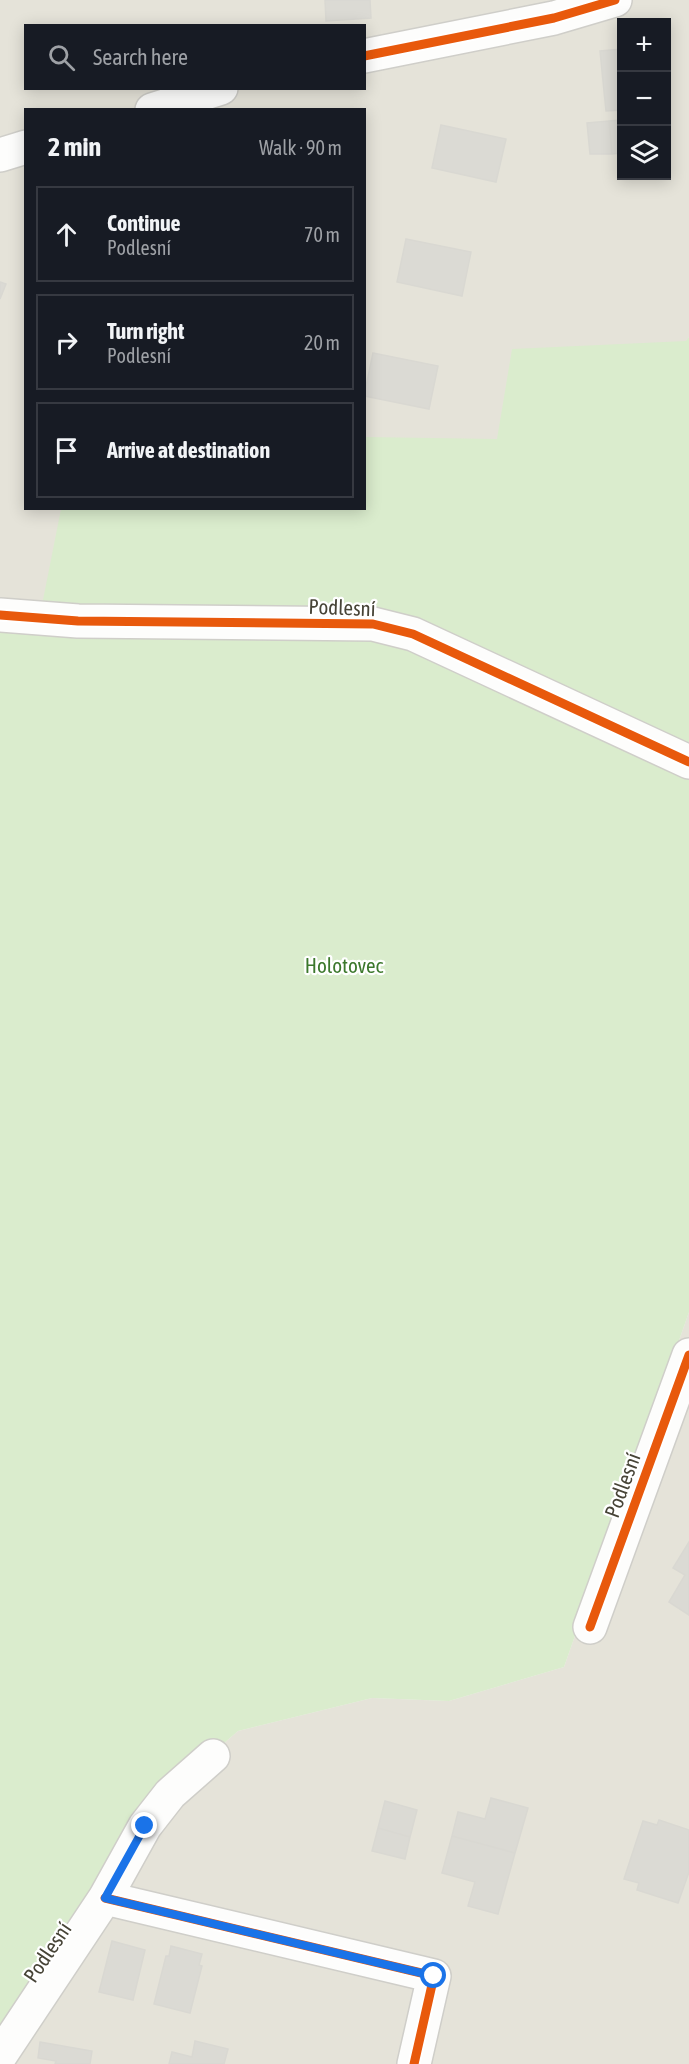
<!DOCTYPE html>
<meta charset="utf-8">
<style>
body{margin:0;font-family:"Asap Condensed",sans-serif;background:#242831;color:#f1f3f6}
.controls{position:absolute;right:18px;top:18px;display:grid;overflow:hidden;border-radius:0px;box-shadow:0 3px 15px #0003}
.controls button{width:54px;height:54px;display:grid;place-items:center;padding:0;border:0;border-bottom:2px solid #363941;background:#171b24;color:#f1f3f6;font:30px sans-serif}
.stop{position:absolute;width:18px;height:18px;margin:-14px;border:4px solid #1a73e8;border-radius:50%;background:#fff}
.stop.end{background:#1a73e8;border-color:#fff;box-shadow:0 2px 6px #0008}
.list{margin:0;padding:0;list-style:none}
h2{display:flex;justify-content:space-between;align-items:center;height:78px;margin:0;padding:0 24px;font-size:26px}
h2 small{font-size:20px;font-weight:400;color:#9ea1a6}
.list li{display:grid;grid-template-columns:39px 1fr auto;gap:18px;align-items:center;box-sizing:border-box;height:96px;margin:0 12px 12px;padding:0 12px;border:2px solid #363941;border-radius:0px}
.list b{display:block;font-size:22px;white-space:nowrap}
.list p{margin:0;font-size:20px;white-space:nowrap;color:#9ea1a6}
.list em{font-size:20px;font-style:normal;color:#9ea1a6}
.icon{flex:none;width:33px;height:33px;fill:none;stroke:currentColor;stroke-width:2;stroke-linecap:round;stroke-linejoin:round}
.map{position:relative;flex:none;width:689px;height:2064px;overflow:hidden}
.search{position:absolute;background:#171b24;box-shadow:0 3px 15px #0003;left:24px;top:24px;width:342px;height:66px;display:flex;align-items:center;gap:15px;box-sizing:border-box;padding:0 21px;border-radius:0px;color:#9ea1a6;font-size:22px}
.panel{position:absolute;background:#171b24;box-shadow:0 3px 15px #0003;left:24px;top:108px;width:342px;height:402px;border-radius:0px}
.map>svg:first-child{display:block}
</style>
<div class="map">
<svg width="689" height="2064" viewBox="0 0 689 2064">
<rect width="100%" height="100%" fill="#f1f1ec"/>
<path fill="#e5e3d9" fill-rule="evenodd" d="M 0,0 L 689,0 L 689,337 L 615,539 L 0,607 ZM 622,22 L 666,22 L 666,176 L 622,176 ZM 26,26 L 364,26 L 364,88 L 26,88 ZM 26,110 L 364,110 L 364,508 L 26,508 Z
M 689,1312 L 689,2064 L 0,2064 L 140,1816 L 238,1731 L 372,1698 L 449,1701 L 564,1667 Z"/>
<path fill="#daeccd" d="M 689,337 L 689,1312 L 564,1667 L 449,1701 L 372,1698 L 238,1731 L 140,1816 L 0,2040 L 0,607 L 41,610 L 61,509 L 364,508 L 365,437 L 497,439 L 512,349 L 686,341 Z"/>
<path fill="#dbdad4" stroke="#d9d8d2" stroke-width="1.5" d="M 325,0 L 370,0 L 371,18 L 326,21 Z
M 622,49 L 622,110 L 606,111 L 600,51 Z
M 622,120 L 622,153 L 612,154 L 609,121 Z
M 609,121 L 612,154 L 590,154 L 587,123 Z
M 441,125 L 506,139 L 496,182 L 432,168 Z
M 406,239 L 471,252 L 462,296 L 397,282 Z
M 0,282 L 6,284 L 0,299 Z
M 373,353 L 438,366 L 429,409 L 364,396 Z
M 689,1542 L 689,1615 L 669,1602 L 685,1575 L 673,1568 Z
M 491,1798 L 528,1808 L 515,1853 L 452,1836 L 458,1812 L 485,1819 Z
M 385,1801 L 417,1810 L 410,1837 L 378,1828 Z
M 659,1820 L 689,1830 L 689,1872 L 678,1903 L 637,1890 L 639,1883 L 624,1879 L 643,1821 L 657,1825 Z
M 378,1828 L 410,1837 L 405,1859 L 372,1851 Z
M 452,1836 L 515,1853 L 498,1914 L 468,1906 L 475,1882 L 442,1873 Z
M 112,1941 L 145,1950 L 133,2000 L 99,1992 Z
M 171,1946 L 202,1954 L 199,1965 L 202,1966 L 190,2013 L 154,2004 L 166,1956 L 169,1956 Z
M 195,2041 L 228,2049 L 224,2064 L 169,2064 L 172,2052 L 192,2057 Z
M 40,2042 L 92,2051 L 90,2064 L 55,2064 L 56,2061 L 38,2058 Z"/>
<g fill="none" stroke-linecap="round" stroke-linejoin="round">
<defs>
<path id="minor" d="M 364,56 L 554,18 L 615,0
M 152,110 L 221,88
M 0,155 L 26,147
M 0,615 L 78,621 L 373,624 L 413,634 L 689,762
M 590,1627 L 689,1355
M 105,1898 L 434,1976 L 414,2064
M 0,2056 L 105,1898 L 145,1826 L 170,1794 L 213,1756"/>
</defs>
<use href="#minor" stroke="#cfcec9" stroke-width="36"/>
<use href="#minor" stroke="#fdfdfc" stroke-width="33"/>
<defs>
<path id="cycleway" d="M 364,56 L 554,18 L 615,0
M 0,615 L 78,621 L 373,624 L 413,634 L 689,762
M 590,1627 L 689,1355
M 105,1898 L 434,1976 L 414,2064"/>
</defs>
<use href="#cycleway" stroke="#fff" stroke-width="13"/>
<use href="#cycleway" stroke="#e8590c" stroke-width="9"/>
</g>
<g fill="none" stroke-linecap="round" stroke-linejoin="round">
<path stroke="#1a73e8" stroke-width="8" d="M 145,1826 L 105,1898 L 434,1976"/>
</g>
<g text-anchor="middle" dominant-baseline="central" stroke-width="4.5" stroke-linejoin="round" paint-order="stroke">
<g font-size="21" fill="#474437" stroke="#fff">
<text transform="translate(342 607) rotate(2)">Podlesní</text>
<text transform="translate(622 1485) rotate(-70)">Podlesní</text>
<text transform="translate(47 1952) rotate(-56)">Podlesní</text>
</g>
<g font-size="21" fill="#3c782c" stroke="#fff">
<text x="344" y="965">Holotovec</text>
</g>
</g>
</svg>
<div class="controls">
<button>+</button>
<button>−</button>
<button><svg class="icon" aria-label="layers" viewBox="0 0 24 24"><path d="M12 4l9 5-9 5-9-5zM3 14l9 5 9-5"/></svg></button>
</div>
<div class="stop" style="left:434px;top:1976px"></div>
<div class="stop end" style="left:145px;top:1826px"></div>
<div class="search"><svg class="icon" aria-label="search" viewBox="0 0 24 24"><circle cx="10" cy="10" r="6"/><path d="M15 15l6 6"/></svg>Search here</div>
<section class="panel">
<h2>2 min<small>Walk · 90 m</small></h2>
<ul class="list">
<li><svg class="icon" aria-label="ahead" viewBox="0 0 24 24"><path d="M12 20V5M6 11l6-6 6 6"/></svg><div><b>Continue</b><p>Podlesní</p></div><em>70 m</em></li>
<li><svg class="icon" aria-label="right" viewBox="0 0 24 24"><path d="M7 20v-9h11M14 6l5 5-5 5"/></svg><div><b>Turn right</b><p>Podlesní</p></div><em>20 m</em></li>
<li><svg class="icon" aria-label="arrive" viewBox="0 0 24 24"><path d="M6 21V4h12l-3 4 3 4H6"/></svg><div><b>Arrive at destination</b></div></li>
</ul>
</section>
</div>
